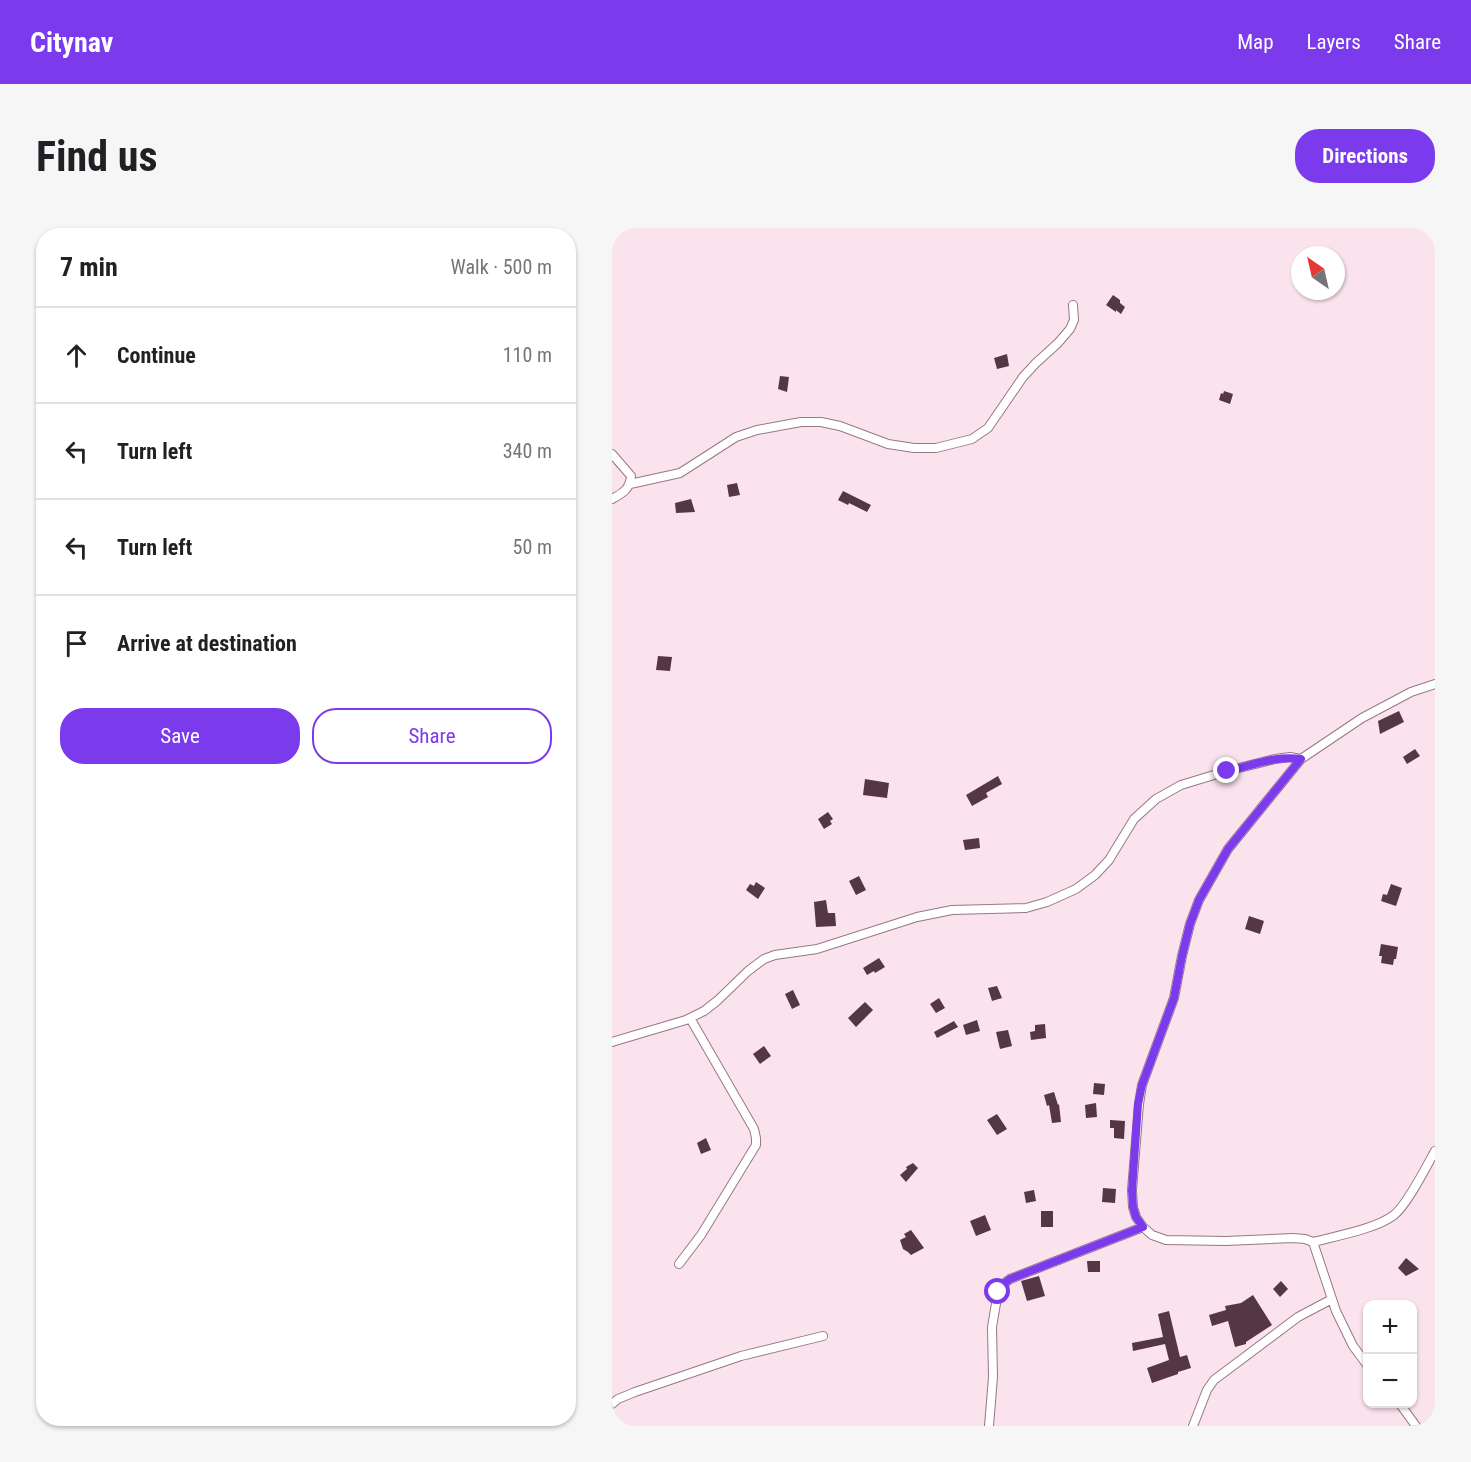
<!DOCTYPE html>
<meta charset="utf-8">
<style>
body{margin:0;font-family:"Roboto Condensed",sans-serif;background:#f6f6f6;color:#202124}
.controls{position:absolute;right:18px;bottom:18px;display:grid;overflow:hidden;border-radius:12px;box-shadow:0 2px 4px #0004}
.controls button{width:54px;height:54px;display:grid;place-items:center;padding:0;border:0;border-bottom:2px solid #e0e0e0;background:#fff;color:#202124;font:30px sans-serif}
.compass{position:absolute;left:679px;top:18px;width:54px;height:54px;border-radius:50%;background:#fff;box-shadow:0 2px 4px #0004;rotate:326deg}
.stop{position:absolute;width:18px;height:18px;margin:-14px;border:4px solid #7c3aed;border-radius:50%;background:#fff}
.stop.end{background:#7c3aed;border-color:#fff;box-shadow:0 2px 6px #0008}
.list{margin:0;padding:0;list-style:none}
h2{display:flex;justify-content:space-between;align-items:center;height:78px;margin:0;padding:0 24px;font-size:26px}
h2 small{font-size:20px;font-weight:400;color:#757577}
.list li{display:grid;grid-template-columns:39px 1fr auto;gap:18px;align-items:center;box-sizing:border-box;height:96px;padding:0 24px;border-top:2px solid #e0e0e0}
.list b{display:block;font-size:22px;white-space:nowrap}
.list em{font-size:20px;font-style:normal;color:#757577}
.actions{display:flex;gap:12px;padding:18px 24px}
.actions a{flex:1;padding:14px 0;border:2px solid #7c3aed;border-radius:24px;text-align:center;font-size:21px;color:#7c3aed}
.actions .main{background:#7c3aed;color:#fff}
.icon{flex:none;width:33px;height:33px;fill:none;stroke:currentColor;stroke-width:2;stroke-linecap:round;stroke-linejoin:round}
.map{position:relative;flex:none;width:823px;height:1198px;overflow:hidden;border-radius:24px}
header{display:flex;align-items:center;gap:36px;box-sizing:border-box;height:84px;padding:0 30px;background:#7c3aed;color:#fff}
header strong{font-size:28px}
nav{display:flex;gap:33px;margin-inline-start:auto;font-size:21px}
.intro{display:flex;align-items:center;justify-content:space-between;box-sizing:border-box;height:144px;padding:0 36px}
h1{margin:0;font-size:42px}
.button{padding:15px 27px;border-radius:24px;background:#7c3aed;color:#fff;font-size:21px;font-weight:700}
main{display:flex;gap:36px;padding:0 36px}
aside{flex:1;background:#fff;border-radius:24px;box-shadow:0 2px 4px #0004}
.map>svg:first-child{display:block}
</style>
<header>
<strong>Citynav</strong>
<nav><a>Map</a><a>Layers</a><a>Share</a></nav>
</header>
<div class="intro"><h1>Find us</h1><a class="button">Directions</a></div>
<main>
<aside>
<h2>7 min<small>Walk · 500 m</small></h2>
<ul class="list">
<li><svg class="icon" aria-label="ahead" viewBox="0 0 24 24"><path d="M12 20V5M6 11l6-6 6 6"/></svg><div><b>Continue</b></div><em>110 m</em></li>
<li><svg class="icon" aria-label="left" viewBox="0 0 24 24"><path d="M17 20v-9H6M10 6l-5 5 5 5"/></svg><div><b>Turn left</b></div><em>340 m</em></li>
<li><svg class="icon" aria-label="left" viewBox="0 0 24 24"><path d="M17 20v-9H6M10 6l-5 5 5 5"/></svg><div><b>Turn left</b></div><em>50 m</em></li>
<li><svg class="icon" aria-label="arrive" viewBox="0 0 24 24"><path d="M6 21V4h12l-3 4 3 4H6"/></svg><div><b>Arrive at destination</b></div></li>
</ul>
<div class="actions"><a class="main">Save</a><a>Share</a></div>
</aside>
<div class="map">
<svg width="823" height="1198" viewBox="0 0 823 1198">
<rect width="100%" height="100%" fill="#fae3ed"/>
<path fill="#543644" d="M 501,67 L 508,72 L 508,75 L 513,79 L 509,86 L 504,82 L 504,84 L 494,77 Z
M 395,126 L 397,138 L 385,141 L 382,130 Z
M 168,148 L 177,149 L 175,164 L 166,161 Z
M 612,163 L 621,166 L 618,176 L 607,172 L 609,165 L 611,166 Z
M 125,255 L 128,267 L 117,269 L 115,257 Z
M 231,263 L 259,277 L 255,284 L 237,275 L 236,277 L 226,272 Z
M 79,271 L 83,284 L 64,285 L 63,275 Z
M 46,428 L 60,429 L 58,443 L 44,442 Z
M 787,483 L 792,494 L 768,506 L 766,493 Z
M 803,521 L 808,528 L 795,536 L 791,529 Z
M 386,548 L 390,556 L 374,565 L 376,569 L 360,578 L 354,567 Z
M 253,551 L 277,555 L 275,570 L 251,567 Z
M 216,584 L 221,591 L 218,593 L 220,596 L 212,601 L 206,591 Z
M 367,610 L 368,620 L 353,622 L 351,612 Z
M 247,648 L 254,662 L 244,667 L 237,653 Z
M 144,654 L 153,660 L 146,671 L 134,662 L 138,656 L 142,658 Z
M 779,656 L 790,660 L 784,678 L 769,673 L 771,666 L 775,667 Z
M 214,672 L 216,685 L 223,685 L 224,698 L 204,699 L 202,674 Z
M 637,688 L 652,693 L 648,706 L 633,701 Z
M 769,716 L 786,719 L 784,731 L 782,731 L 781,737 L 769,735 L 770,728 L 767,728 Z
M 267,730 L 273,739 L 263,745 L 262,743 L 255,747 L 251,740 Z
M 385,758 L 390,770 L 380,773 L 376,760 Z
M 181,762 L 188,777 L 180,781 L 173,766 Z
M 327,770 L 333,780 L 324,785 L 318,776 Z
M 253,774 L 261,782 L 244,799 L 236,790 Z
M 365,792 L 368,803 L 354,807 L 351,797 Z
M 342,793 L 346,799 L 325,810 L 322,804 Z
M 433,796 L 434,810 L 419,812 L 418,804 L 423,803 L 423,797 Z
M 396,802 L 400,818 L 388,821 L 384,804 Z
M 152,818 L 159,828 L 148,836 L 141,826 Z
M 482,855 L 493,856 L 492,867 L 481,866 Z
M 442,864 L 446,877 L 447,876 L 449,894 L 440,895 L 437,877 L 435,878 L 432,867 Z
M 484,875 L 485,889 L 474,890 L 473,877 Z
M 385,886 L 395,901 L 385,907 L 375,892 Z
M 498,892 L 513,893 L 512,911 L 502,910 L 502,900 L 498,900 Z
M 94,910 L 99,922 L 89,926 L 85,915 Z
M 301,935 L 306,940 L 294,954 L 288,947 L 295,941 L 294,939 Z
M 491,960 L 504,961 L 503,975 L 490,974 Z
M 422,962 L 424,973 L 414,975 L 412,964 Z
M 429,983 L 441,983 L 441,999 L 429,999 Z
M 373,987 L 379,1002 L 364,1008 L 358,993 Z
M 299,1002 L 312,1020 L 299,1027 L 296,1024 L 291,1021 L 288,1012 L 294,1009 L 292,1006 Z
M 794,1030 L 807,1041 L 794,1048 L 786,1040 Z
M 475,1033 L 488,1033 L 488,1044 L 476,1044 Z
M 427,1048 L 433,1068 L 415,1073 L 409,1053 Z
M 669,1053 L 676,1061 L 668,1069 L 661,1061 Z
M 641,1067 L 660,1097 L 634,1114 L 634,1116 L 623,1119 L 616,1093 L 600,1098 L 597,1087 L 614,1082 L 613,1078 L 629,1075 Z
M 557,1083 L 568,1129 L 575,1127 L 579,1140 L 566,1144 L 566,1146 L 540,1155 L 535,1140 L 557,1132 L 553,1116 L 521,1123 L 520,1115 L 551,1109 L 546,1086 Z"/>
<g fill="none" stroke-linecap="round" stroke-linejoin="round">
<defs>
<path id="street" d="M 0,226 L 19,248 C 18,261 11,265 0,271
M 18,256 L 68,245 L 124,209 L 145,202 L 189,194 L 209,194 L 228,198 L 276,216 L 302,220 L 324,220 L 360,211 L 376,200 L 411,149 L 424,135 L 446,115 L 458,101 L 462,92 L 461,77
M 0,814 L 74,792 L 92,783 L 105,773 L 136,743 L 152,731 L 163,727 L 205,721 L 305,689 L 340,682 L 414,680 L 435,674 L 464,661 L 483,647 L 497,632 L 522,591 L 544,571 L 569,557 L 615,543 L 663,531 L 678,529 L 689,531
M 701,1014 C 724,1008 764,1001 782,987 C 795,977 814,939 823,923
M 67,1036 L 89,1007 L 144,917 L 144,910 L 142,901 L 78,790
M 756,1138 L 741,1118 L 724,1083 L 701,1014 L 693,1011 L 681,1010 L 614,1013 L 554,1012 L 540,1007 L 531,999 L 524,989 L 521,979 L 520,962 L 527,876 L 530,857 L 562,770 L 570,728 L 578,696 L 587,672 L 616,621 L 689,531 L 750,490 L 799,464 L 823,456
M 0,1176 L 6,1171 L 23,1164 L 129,1128 L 211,1108
M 788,1176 L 804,1198
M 377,1198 L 381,1149 L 380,1099 L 386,1064 L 390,1057 L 398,1051 L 531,999
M 581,1198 L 595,1162 L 602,1152 L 686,1089 L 720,1071"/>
</defs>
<use href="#street" stroke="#987786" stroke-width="10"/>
<use href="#street" stroke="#fff" stroke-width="8"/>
</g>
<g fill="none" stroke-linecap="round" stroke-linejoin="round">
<path stroke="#7c3aed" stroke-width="8" d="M 386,1064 L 390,1057 L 398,1051 L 531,999 L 524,989 L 521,979 L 520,962 L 526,876 L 530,857 L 562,770 L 570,728 L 578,696 L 587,672 L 616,621 L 689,531 C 664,527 639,538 615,543"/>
</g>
</svg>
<div class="controls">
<button>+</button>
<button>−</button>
</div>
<svg class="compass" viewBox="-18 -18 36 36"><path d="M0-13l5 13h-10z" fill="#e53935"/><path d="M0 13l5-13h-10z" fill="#757577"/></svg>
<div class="stop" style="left:386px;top:1064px"></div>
<div class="stop end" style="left:615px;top:543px"></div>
</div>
</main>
